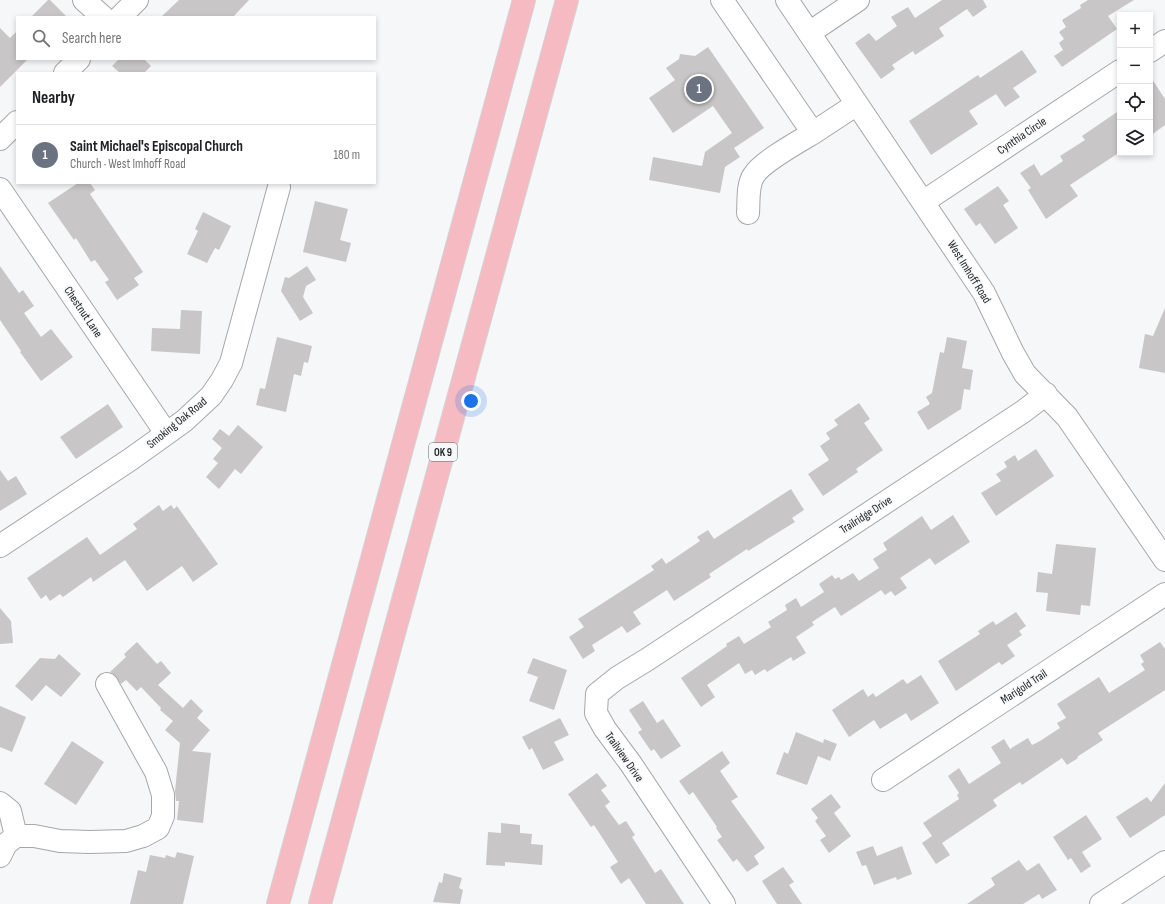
<!DOCTYPE html>
<meta charset="utf-8">
<style>
body{margin:0;font-family:"Sofia Sans Condensed",sans-serif;background:#f2f2f2;color:#202124}
.controls{position:absolute;right:12px;top:12px;display:grid;overflow:hidden;border-radius:0px;box-shadow:0 2px 6px #0003}
.controls button{width:36px;height:36px;display:grid;place-items:center;padding:0;border:0;border-bottom:1px solid #e0e0e0;background:#fff;color:#202124;font:20px sans-serif}
.you{position:absolute;left:471px;top:401px;width:14px;height:14px;margin:-10px;border:3px solid #fff;border-radius:50%;background:#1a73e8;box-shadow:0 0 0 6px #1a73e833}
.badge{display:grid;place-items:center;width:26px;height:26px;border-radius:50%;background:#277273;color:#fff;font-size:13px;font-weight:700}
.pin{position:absolute;translate:-50% -50%;border:2px solid #fff;box-shadow:0 1px 4px #0006}
.list{margin:0;padding:0;list-style:none}
h2{display:flex;justify-content:space-between;align-items:center;height:52px;margin:0;padding:0 16px;font-size:17px}
h2 small{font-size:13px;font-weight:400;color:#757577}
.list li{display:grid;grid-template-columns:26px 1fr auto;gap:12px;align-items:center;box-sizing:border-box;height:60px;padding:0 16px;border-top:1px solid #e0e0e0}
.list b{display:block;font-size:15px;white-space:nowrap}
.list p{margin:0;font-size:13px;white-space:nowrap;color:#757577}
.list em{font-size:13px;font-style:normal;color:#757577}
.icon{flex:none;width:22px;height:22px;fill:none;stroke:currentColor;stroke-width:2;stroke-linecap:round;stroke-linejoin:round}
.map{position:relative;flex:none;width:1165px;height:904px;overflow:hidden}
.search{position:absolute;background:#fff;box-shadow:0 2px 6px #0003;left:16px;top:16px;width:360px;height:44px;display:flex;align-items:center;gap:10px;box-sizing:border-box;padding:0 14px;border-radius:0px;color:#757577;font-size:15px}
.panel{position:absolute;background:#fff;box-shadow:0 2px 6px #0003;left:16px;top:72px;width:360px;height:112px;border-radius:0px}
.map>svg:first-child{display:block}
</style>
<div class="map">
<svg width="1165" height="904" viewBox="0 0 1165 904">
<rect width="100%" height="100%" fill="#f6f7f9"/>
<path fill="#c8c6c7" d="M 48,0 L 50,0 L 67,17 L 31,17 Z
M 179,0 L 249,0 L 233,17 L 161,17 Z
M 942,0 L 983,0 L 987,7 L 973,17 L 967,9 L 939,28 L 944,36 L 915,55 L 913,51 L 892,65 L 895,69 L 881,79 L 855,43 L 869,33 L 876,41 L 897,26 L 891,17 L 908,7 L 915,18 Z
M 1088,0 L 1134,0 L 1108,16 L 1117,29 L 1062,67 L 1054,56 L 1063,50 L 1059,43 L 1064,39 L 1059,32 L 1066,27 L 1062,20 L 1081,8 L 1080,5 Z
M 0,28 L 10,38 L 17,31 L 17,59 L 28,59 L 0,87 Z
M 708,47 L 764,128 L 734,148 L 740,157 L 725,167 L 720,193 L 649,180 L 653,157 L 702,166 L 705,152 L 732,133 L 713,106 L 673,133 L 649,98 L 675,80 L 666,68 L 679,59 L 680,54 L 695,56 Z
M 1022,50 L 1037,72 L 1013,88 L 1020,97 L 1005,107 L 996,94 L 969,111 L 978,124 L 931,155 L 909,121 L 978,75 L 980,78 Z
M 119,59 L 144,59 L 151,66 L 144,73 L 120,73 L 112,66 Z
M 1150,76 L 1165,99 L 1165,125 L 1150,136 Z
M 1120,110 L 1120,152 L 1070,185 L 1078,196 L 1046,219 L 1028,190 L 1031,188 L 1020,173 L 1034,164 L 1041,176 L 1063,161 L 1060,156 L 1085,140 L 1082,136 Z
M 78,183 L 90,183 L 95,190 L 90,194 L 143,272 L 134,278 L 139,285 L 117,300 L 105,282 L 109,280 L 95,260 L 91,262 L 76,238 L 74,240 L 48,203 Z
M 998,186 L 1009,201 L 1003,205 L 1018,228 L 995,244 L 980,223 L 976,226 L 964,209 Z
M 315,201 L 348,209 L 340,240 L 351,243 L 346,262 L 303,252 Z
M 203,212 L 231,226 L 219,250 L 215,248 L 207,263 L 187,254 L 198,231 L 195,229 Z
M 0,266 L 19,293 L 23,290 L 34,306 L 24,313 L 41,337 L 51,329 L 73,357 L 41,381 L 20,352 L 21,351 L 0,320 Z
M 307,266 L 316,280 L 306,286 L 303,297 L 313,313 L 300,321 L 281,291 L 285,277 L 289,278 Z
M 1165,308 L 1165,373 L 1139,368 L 1145,334 L 1153,336 Z
M 181,310 L 202,311 L 200,354 L 151,351 L 152,328 L 180,329 Z
M 277,337 L 312,346 L 308,363 L 304,362 L 301,376 L 294,374 L 286,412 L 256,405 L 260,388 L 265,389 Z
M 947,337 L 967,341 L 962,368 L 973,370 L 970,390 L 964,389 L 961,409 L 928,430 L 917,412 L 930,404 L 926,397 L 932,393 L 940,352 L 944,353 Z
M 859,403 L 870,419 L 864,423 L 883,450 L 856,469 L 858,472 L 823,496 L 808,474 L 829,460 L 820,446 L 830,439 L 826,433 L 838,425 L 834,420 Z
M 108,404 L 123,427 L 76,459 L 60,437 Z
M 238,425 L 263,447 L 241,474 L 235,469 L 219,489 L 206,477 L 218,463 L 213,459 L 222,448 L 212,439 L 220,429 L 229,436 Z
M 1036,449 L 1054,476 L 996,516 L 981,493 L 1001,481 L 996,474 L 1007,467 L 1004,462 L 1015,455 L 1018,461 Z
M 0,470 L 8,481 L 16,476 L 27,494 L 0,511 Z
M 791,489 L 804,510 L 792,518 L 795,522 L 748,551 L 747,549 L 709,574 L 711,577 L 674,601 L 667,590 L 633,612 L 641,624 L 627,633 L 622,626 L 592,645 L 595,651 L 583,659 L 569,637 L 584,627 L 578,619 L 654,570 L 651,566 L 662,558 L 666,564 L 700,541 L 697,537 L 708,530 L 714,539 Z
M 159,505 L 163,511 L 171,505 L 174,509 L 177,506 L 218,564 L 193,582 L 182,566 L 147,591 L 125,560 L 93,582 L 91,577 L 63,597 L 60,594 L 50,601 L 46,595 L 41,599 L 27,578 L 87,537 L 100,555 L 137,529 L 133,524 Z
M 953,515 L 970,542 L 935,565 L 930,558 L 900,578 L 907,588 L 895,596 L 891,591 L 885,595 L 881,590 L 841,616 L 835,607 L 812,622 L 814,625 L 796,637 L 806,653 L 793,661 L 791,657 L 767,672 L 765,669 L 755,675 L 752,670 L 745,674 L 739,663 L 707,685 L 715,697 L 701,707 L 681,678 L 727,646 L 726,644 L 739,636 L 744,644 L 771,627 L 768,622 L 787,610 L 785,605 L 796,598 L 801,607 L 824,592 L 819,584 L 832,575 L 835,579 L 839,577 L 841,580 L 853,573 L 859,581 L 879,568 L 873,559 L 887,550 L 883,543 L 922,516 L 931,530 Z
M 1056,544 L 1096,548 L 1090,606 L 1081,605 L 1080,615 L 1046,611 L 1048,593 L 1036,592 L 1038,572 L 1052,574 Z
M 0,608 L 11,621 L 13,643 L 0,644 Z
M 1016,612 L 1026,626 L 1019,631 L 1022,635 L 1007,645 L 1015,656 L 1002,665 L 999,662 L 956,691 L 938,661 L 980,634 L 978,631 L 993,621 L 996,625 Z
M 137,642 L 157,664 L 161,661 L 171,673 L 158,685 L 183,708 L 191,699 L 203,711 L 197,718 L 210,730 L 192,751 L 211,753 L 203,823 L 177,820 L 179,801 L 176,801 L 175,791 L 180,743 L 165,730 L 173,721 L 160,710 L 161,708 L 141,687 L 137,691 L 126,680 L 121,684 L 114,674 L 110,672 L 126,657 L 124,654 Z
M 1160,642 L 1165,649 L 1165,690 L 1098,733 L 1103,740 L 1077,757 L 1078,758 L 1067,765 L 1062,758 L 1022,785 L 1020,782 L 993,800 L 997,806 L 942,843 L 950,855 L 936,864 L 922,843 L 932,836 L 923,823 L 959,799 L 957,795 L 959,793 L 948,776 L 959,768 L 969,784 L 1001,763 L 991,747 L 1004,739 L 1010,749 L 1028,738 L 1032,745 L 1040,741 L 1060,728 L 1057,723 L 1066,718 L 1057,704 L 1099,677 L 1109,693 L 1145,670 L 1141,664 L 1144,662 L 1140,655 Z
M 59,654 L 81,674 L 61,697 L 46,685 L 32,701 L 15,686 L 40,658 L 55,659 Z
M 533,658 L 567,670 L 554,710 L 529,701 L 538,677 L 527,673 Z
M 921,675 L 939,703 L 911,721 L 906,713 L 880,729 L 874,720 L 849,737 L 832,710 L 863,689 L 868,697 L 873,693 L 876,697 L 903,679 L 907,684 Z
M 643,701 L 657,723 L 663,719 L 681,746 L 661,759 L 654,749 L 651,751 L 638,732 L 642,730 L 629,710 Z
M 0,706 L 26,717 L 12,752 L 0,747 Z
M 560,718 L 569,735 L 554,742 L 564,760 L 543,770 L 532,748 L 529,750 L 522,737 Z
M 796,732 L 823,743 L 824,739 L 837,744 L 830,761 L 818,756 L 807,785 L 776,774 L 784,752 L 788,754 Z
M 72,741 L 104,762 L 76,805 L 44,784 Z
M 722,751 L 730,763 L 720,771 L 738,797 L 731,801 L 765,848 L 754,856 L 759,864 L 747,872 L 737,859 L 733,862 L 717,840 L 722,837 L 716,828 L 717,827 L 693,792 L 689,795 L 679,781 Z
M 597,773 L 607,786 L 601,790 L 610,802 L 605,806 L 619,825 L 626,821 L 635,835 L 632,837 L 655,873 L 661,869 L 684,904 L 646,904 L 629,878 L 621,884 L 610,867 L 618,862 L 594,825 L 591,827 L 568,794 Z
M 1165,783 L 1165,815 L 1130,838 L 1116,817 L 1147,797 L 1151,802 Z
M 831,794 L 841,807 L 834,813 L 851,836 L 829,853 L 820,840 L 826,836 L 815,821 L 818,818 L 811,809 Z
M 1086,815 L 1102,839 L 1082,852 L 1091,866 L 1081,873 L 1071,858 L 1068,860 L 1053,837 Z
M 501,823 L 520,825 L 520,833 L 532,834 L 531,844 L 543,845 L 542,865 L 505,862 L 505,866 L 486,865 L 488,832 L 501,833 Z
M 873,846 L 877,856 L 902,846 L 912,874 L 897,880 L 896,877 L 874,885 L 866,865 L 862,866 L 856,852 Z
M 177,852 L 194,856 L 183,904 L 130,904 L 138,870 L 146,872 L 150,855 L 165,858 L 166,855 L 175,858 Z
M 1019,860 L 1027,871 L 1039,863 L 1057,890 L 1042,899 L 1039,894 L 1023,904 L 967,904 L 995,885 L 991,878 Z
M 783,867 L 794,882 L 789,885 L 802,904 L 777,904 L 762,881 Z
M 444,873 L 462,878 L 459,888 L 463,890 L 460,904 L 433,902 L 439,882 L 442,883 Z"/>
<g fill="none" stroke-linecap="round" stroke-linejoin="round">
<defs>
<path id="minor" d="M 84,0 L 103,17
M 722,0 L 813,133 L 857,104
M 787,0 L 984,293 L 1013,353 L 1025,374 L 1067,417 L 1165,560
M 120,17 L 137,0
M 809,33 L 858,0
M 1150,51 L 1165,41
M 65,73 L 79,59
M 0,139 L 17,122
M 0,189 L 166,433
M 923,202 L 1120,71
M 748,213 C 749,201 747,185 754,175 C 762,162 798,142 813,133
M 0,546 L 131,459 L 184,421 L 211,396 L 222,380 L 231,363 L 279,187
M 883,780 L 1165,594
M 0,803 L 10,811 L 16,836
M 0,856 L 6,844 L 16,836 L 34,836 L 60,841 L 90,842 L 126,841 L 143,836 L 158,828 L 163,816 L 163,795 L 156,772 L 107,684
M 724,904 L 631,764 L 605,729 L 596,713 L 597,694 L 617,678 L 648,659 L 1024,411 L 1046,394
M 1101,904 L 1165,862"/>
<path id="highway" d="M 278,904 L 524,0
M 320,904 L 567,0"/>
</defs>
<use href="#minor" stroke="#a6a7aa" stroke-width="24"/>
<use href="#highway" stroke="#d3d3d4" stroke-width="24"/>
<use href="#minor" stroke="#fff" stroke-width="22"/>
<use href="#highway" stroke="#f6bac2" stroke-width="22"/>
</g>
<g text-anchor="middle" dominant-baseline="central" stroke-width="3" stroke-linejoin="round" paint-order="stroke">
<rect fill="#f6f7f9" stroke="#646465" stroke-width="1" x="429" y="443" width="28" height="18" rx="3"/>
<g font-size="11" font-weight="bold" fill="#252526">
<text x="443" y="452">OK 9</text>
</g>
<g font-size="12" fill="#252526" stroke="#f6f7f9">
<text transform="translate(1022 136) rotate(-34)">Cynthia Circle</text>
<text transform="translate(969 272) rotate(58)">West Imhoff Road</text>
<text transform="translate(83 312) rotate(56)">Chestnut Lane</text>
<text transform="translate(177 423) rotate(-39)">Smoking Oak Road</text>
<text transform="translate(866 515) rotate(-33)">Trailridge Drive</text>
<text transform="translate(1024 687) rotate(-33)">Marigold Trail</text>
<text transform="translate(624 757) rotate(55)">Trailview Drive</text>
</g>
</g>
</svg>
<div class="controls">
<button>+</button>
<button>−</button>
<button><svg class="icon" aria-label="locate" viewBox="0 0 24 24"><circle cx="12" cy="12" r="6"/><path d="M12 2v4M12 18v4M2 12h4M18 12h4"/></svg></button>
<button><svg class="icon" aria-label="layers" viewBox="0 0 24 24"><path d="M12 4l9 5-9 5-9-5zM3 14l9 5 9-5"/></svg></button>
</div>
<div class="you"></div>
<div class="pin badge" style="left:699px;top:89px;background:#6b7280">1</div>
<div class="search"><svg class="icon" aria-label="search" viewBox="0 0 24 24"><circle cx="10" cy="10" r="6"/><path d="M15 15l6 6"/></svg>Search here</div>
<section class="panel">
<h2>Nearby<small></small></h2>
<ul class="list">
<li><span class="badge" style="background:#6b7280">1</span><div><b>Saint Michael's Episcopal Church</b><p>Church · West Imhoff Road</p></div><em>180 m</em></li>
</ul>
</section>
</div>
